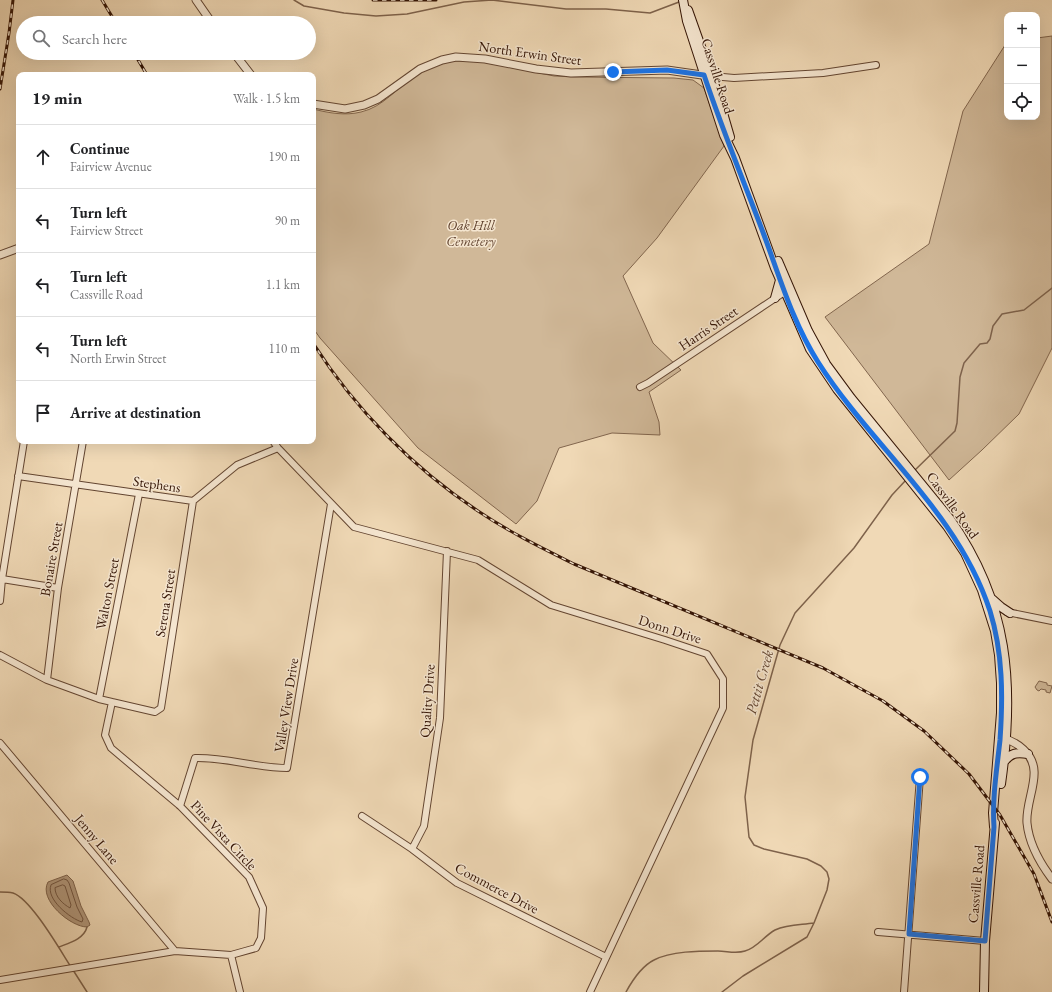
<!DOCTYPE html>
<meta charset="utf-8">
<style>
body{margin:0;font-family:"EB Garamond",serif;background:#f6f6f6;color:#202124}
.controls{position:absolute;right:12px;top:12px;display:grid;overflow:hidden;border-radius:8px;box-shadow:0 4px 16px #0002}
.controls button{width:36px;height:36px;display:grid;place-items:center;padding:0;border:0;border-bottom:1px solid #e0e0e0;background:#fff;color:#202124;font:20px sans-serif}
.stop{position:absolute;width:12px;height:12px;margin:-9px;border:3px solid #1a73e8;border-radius:50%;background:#fff}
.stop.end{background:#1a73e8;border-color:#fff;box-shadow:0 1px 4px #0008}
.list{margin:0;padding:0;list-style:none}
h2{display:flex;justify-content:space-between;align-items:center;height:52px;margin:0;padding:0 16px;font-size:17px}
h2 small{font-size:13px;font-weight:400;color:#757577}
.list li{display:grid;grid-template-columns:26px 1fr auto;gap:12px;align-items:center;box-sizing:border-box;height:64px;padding:0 16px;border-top:1px solid #e0e0e0}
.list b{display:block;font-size:15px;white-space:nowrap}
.list p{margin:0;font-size:13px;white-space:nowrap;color:#757577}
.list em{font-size:13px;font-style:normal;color:#757577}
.icon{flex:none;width:22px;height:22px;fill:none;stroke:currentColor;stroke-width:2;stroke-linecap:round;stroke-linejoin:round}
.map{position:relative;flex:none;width:1052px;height:992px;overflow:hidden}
.search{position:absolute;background:#fff;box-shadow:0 4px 16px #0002;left:16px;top:16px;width:300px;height:44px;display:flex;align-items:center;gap:10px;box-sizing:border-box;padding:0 14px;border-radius:22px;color:#757577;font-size:15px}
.panel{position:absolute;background:#fff;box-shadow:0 4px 16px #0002;left:16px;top:72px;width:300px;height:372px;border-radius:8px}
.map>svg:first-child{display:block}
</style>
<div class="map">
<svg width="1052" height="992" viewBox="0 0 1052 992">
<rect width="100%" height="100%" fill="#f0d9b6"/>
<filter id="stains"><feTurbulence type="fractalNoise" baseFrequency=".005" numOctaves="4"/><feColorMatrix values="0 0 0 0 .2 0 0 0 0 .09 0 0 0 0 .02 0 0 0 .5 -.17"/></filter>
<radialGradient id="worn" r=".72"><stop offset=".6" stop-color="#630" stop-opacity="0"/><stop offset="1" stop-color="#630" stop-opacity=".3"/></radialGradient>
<path fill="#d0b898" stroke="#82664e" d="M 1052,36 L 1052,348 L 1019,414 L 982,450 L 949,480 L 825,317 L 929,244 L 963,111 L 1007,42 L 1007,117 L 1037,117 L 1037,38 Z
M 453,61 L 478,61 L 554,76 L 575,77 L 674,78 L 693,80 L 704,88 L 724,146 L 657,238 L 623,276 L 653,343 L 681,370 L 649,392 L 659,422 L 660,435 L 612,433 L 559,448 L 537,501 L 516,524 L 418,448 L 320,338 L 313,328 L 313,109 C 329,113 345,116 361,112 C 383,107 397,88 414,76 C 426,68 439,64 453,61 Z
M 1039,681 L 1047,683 L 1047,685 L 1052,686 L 1050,693 L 1046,692 L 1046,690 L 1041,689 L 1039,691 L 1037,690 L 1035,687 Z"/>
<path fill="#b0967a" stroke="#7e624b" d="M 67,875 L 73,881 L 81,906 L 89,922 L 90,925 L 87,927 C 71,927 38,900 48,882 Z"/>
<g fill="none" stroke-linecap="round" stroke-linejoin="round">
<path stroke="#725540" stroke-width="1" d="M 64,879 L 67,880 L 69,883 L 77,907 L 83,919 L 82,922 C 71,919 45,899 51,885 Z
M 63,885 L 65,886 L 71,905 L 70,908 C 63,904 55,897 55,888 Z"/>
<path stroke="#7e624b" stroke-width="1.5" d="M 294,0 L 304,6 L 344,13 L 376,16 L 407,14 L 464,2 L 492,0 L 566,9 L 606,9 L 650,13 L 679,2
M 914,471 L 955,431 L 957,423 L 960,377 L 964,363 L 980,344 L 987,343 L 990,339 L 993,326 L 1002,314 L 1024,310 L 1052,288
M 0,892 C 4,892 9,892 13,893 C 31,899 60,950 71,967
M 59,947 C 69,943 84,939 87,927
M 73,970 L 87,992
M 626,992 C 632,981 642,966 654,960 C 671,951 699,951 718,951 C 727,951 736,954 745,951 C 757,948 764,936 775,930 C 788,924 801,925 814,923
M 722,992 L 743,976 L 807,937 L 814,923 L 827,890 L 829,879 L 827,872 L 821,866 L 807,859 L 764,849 L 754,845 L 749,837 L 745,797 L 753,740 L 780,645 L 795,613 L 854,548 L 892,495 L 906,480"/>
<defs>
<path id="minor" d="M 712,76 L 734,78 L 823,73 L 876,65
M 640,387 L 648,383 L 780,295 L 789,290
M 273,441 L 278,448 L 354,527 L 478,560 L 551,605 L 665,640 L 707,654 L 723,679 L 723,708 L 590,992
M 18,476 L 193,501 L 237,465 L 278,448
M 2,579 L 58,588
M 0,601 L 2,579 L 24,441
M 1007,612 L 1052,621
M 0,655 L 47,680 L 99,699 L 155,712 L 161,708 L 193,501
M 47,680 L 58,588 L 83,441
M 99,699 L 139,494
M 0,743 L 175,951
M 180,806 L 195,758 C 226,757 256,768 287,768 L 331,504
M 362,816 L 412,849 L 457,883 L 606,957
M 412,849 L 424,826 L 440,718 L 447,551
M 878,932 L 985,941
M 231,955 L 240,992
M 0,980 L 175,951 L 231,955 L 256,948 L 261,938 L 263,908 L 249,877 L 180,806 L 111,748 L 105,735 L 112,702
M 904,992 L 920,777"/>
<path id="tertiary" d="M 196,0 L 212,23
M 234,53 L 251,75
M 313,104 L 345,109 L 364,105 L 378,99 L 420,69 L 442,60 L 456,57 L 485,59 L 536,69 L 571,73 L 667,70 L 709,76
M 0,255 L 19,248
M 1002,738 C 1010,740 1018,744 1024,750 C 1046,770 1025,798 1027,823 C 1029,844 1040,863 1052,879"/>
<path id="secondary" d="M 683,0 L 687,21 L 724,135 L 735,158 L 775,268 L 810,349 L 837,389 L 947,526 L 965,553 L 982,590 L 995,631 L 999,655 L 1001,683 L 1001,713 L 993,813 L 994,827
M 688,10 L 716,89 L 730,137
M 778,261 L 808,331 L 826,364 L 851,398 L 950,519 C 1009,603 1015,685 1001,784
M 775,298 L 780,280
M 992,599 L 1001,607 L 1010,613
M 1004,762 C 1010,753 1017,752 1028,754
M 984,992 L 985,941 L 995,823"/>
</defs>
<use href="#minor" stroke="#634531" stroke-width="8"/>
<use href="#tertiary" stroke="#634531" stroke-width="9"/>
<use href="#secondary" stroke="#341405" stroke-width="10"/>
<use href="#minor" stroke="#f5e6d0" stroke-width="6"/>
<use href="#tertiary" stroke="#f5e6d0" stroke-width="7"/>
<use href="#secondary" stroke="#f5e6d0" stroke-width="8"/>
<defs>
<path id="rail" d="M 102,0 L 116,23
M 373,0 L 436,0
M 134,53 L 147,75
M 0,89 L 9,33 L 13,0
M 313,343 C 355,409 413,468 478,511 C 509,532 542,548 574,564 L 823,668 L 883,701 L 924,731 L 969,774 L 1000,815 L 1034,874 L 1052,922"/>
</defs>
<use href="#rail" stroke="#341405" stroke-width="3"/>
<use href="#rail" stroke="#f5e6d0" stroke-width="1.5" stroke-dasharray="4.5" stroke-linecap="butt"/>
</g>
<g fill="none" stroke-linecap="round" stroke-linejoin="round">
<path stroke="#1a73e8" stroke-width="5" d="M 613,72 L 667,70 L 704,75 C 722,129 744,182 764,235 C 780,278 793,323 818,362 C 872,447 958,512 990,611 C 1003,653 1003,697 1000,740 C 997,768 992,798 994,827 L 985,941 L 909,934 L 920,777"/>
</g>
<g text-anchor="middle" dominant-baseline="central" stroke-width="3" stroke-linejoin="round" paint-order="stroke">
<g font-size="14" fill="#341405" stroke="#f5e6d0">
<text transform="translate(530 53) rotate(8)">North Erwin Street</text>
<text transform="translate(718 76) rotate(72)">Cassville Road</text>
<text transform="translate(708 328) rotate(-34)">Harris Street</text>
<text transform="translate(157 484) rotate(8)">Stephens</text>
<text transform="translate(953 505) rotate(54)">Cassville Road</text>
<text transform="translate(51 559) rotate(-80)">Bonaire Street</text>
<text transform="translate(107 594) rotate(-79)">Walton Street</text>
<text transform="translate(165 603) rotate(-81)">Serena Street</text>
<text transform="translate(670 629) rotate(18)">Donn Drive</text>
<text transform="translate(427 701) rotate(-86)">Quality Drive</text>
<text transform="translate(286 705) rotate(-81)">Valley View Drive</text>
<text transform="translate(224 835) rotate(47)">Pine Vista Circle</text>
<text transform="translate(97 839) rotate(50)">Jenny Lane</text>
<text transform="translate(976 884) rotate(-85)">Cassville Road</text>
<text transform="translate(497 888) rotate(28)">Commerce Drive</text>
</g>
<g font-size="14" font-style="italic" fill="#634531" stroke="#f5e6d0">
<text x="471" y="225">Oak Hill<tspan x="471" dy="16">Cemetery</tspan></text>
</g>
<g font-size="15" font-style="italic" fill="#664834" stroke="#f5e6d0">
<text transform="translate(759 682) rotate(-74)">Pettit Creek</text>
</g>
</g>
<rect width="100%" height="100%" filter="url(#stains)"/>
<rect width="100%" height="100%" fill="url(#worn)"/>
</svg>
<div class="controls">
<button>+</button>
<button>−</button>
<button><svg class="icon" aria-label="locate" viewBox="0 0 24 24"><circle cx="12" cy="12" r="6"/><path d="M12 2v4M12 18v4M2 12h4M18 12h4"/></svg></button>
</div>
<div class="stop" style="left:920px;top:777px"></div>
<div class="stop end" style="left:613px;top:72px"></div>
<div class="search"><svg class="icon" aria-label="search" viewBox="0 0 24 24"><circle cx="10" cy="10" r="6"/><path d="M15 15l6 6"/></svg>Search here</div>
<section class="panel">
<h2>19 min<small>Walk · 1.5 km</small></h2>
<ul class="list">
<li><svg class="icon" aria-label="ahead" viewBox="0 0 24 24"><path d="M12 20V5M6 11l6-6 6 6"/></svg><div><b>Continue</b><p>Fairview Avenue</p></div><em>190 m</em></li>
<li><svg class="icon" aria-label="left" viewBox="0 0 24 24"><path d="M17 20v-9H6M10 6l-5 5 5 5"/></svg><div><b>Turn left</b><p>Fairview Street</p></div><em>90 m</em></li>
<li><svg class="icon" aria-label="left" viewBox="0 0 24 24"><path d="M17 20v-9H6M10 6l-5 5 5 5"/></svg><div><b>Turn left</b><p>Cassville Road</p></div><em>1.1 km</em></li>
<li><svg class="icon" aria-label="left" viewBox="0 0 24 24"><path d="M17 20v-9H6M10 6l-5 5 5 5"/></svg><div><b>Turn left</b><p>North Erwin Street</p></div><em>110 m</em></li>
<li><svg class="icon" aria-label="arrive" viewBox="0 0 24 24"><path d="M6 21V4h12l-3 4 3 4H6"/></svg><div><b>Arrive at destination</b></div></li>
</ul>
</section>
</div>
